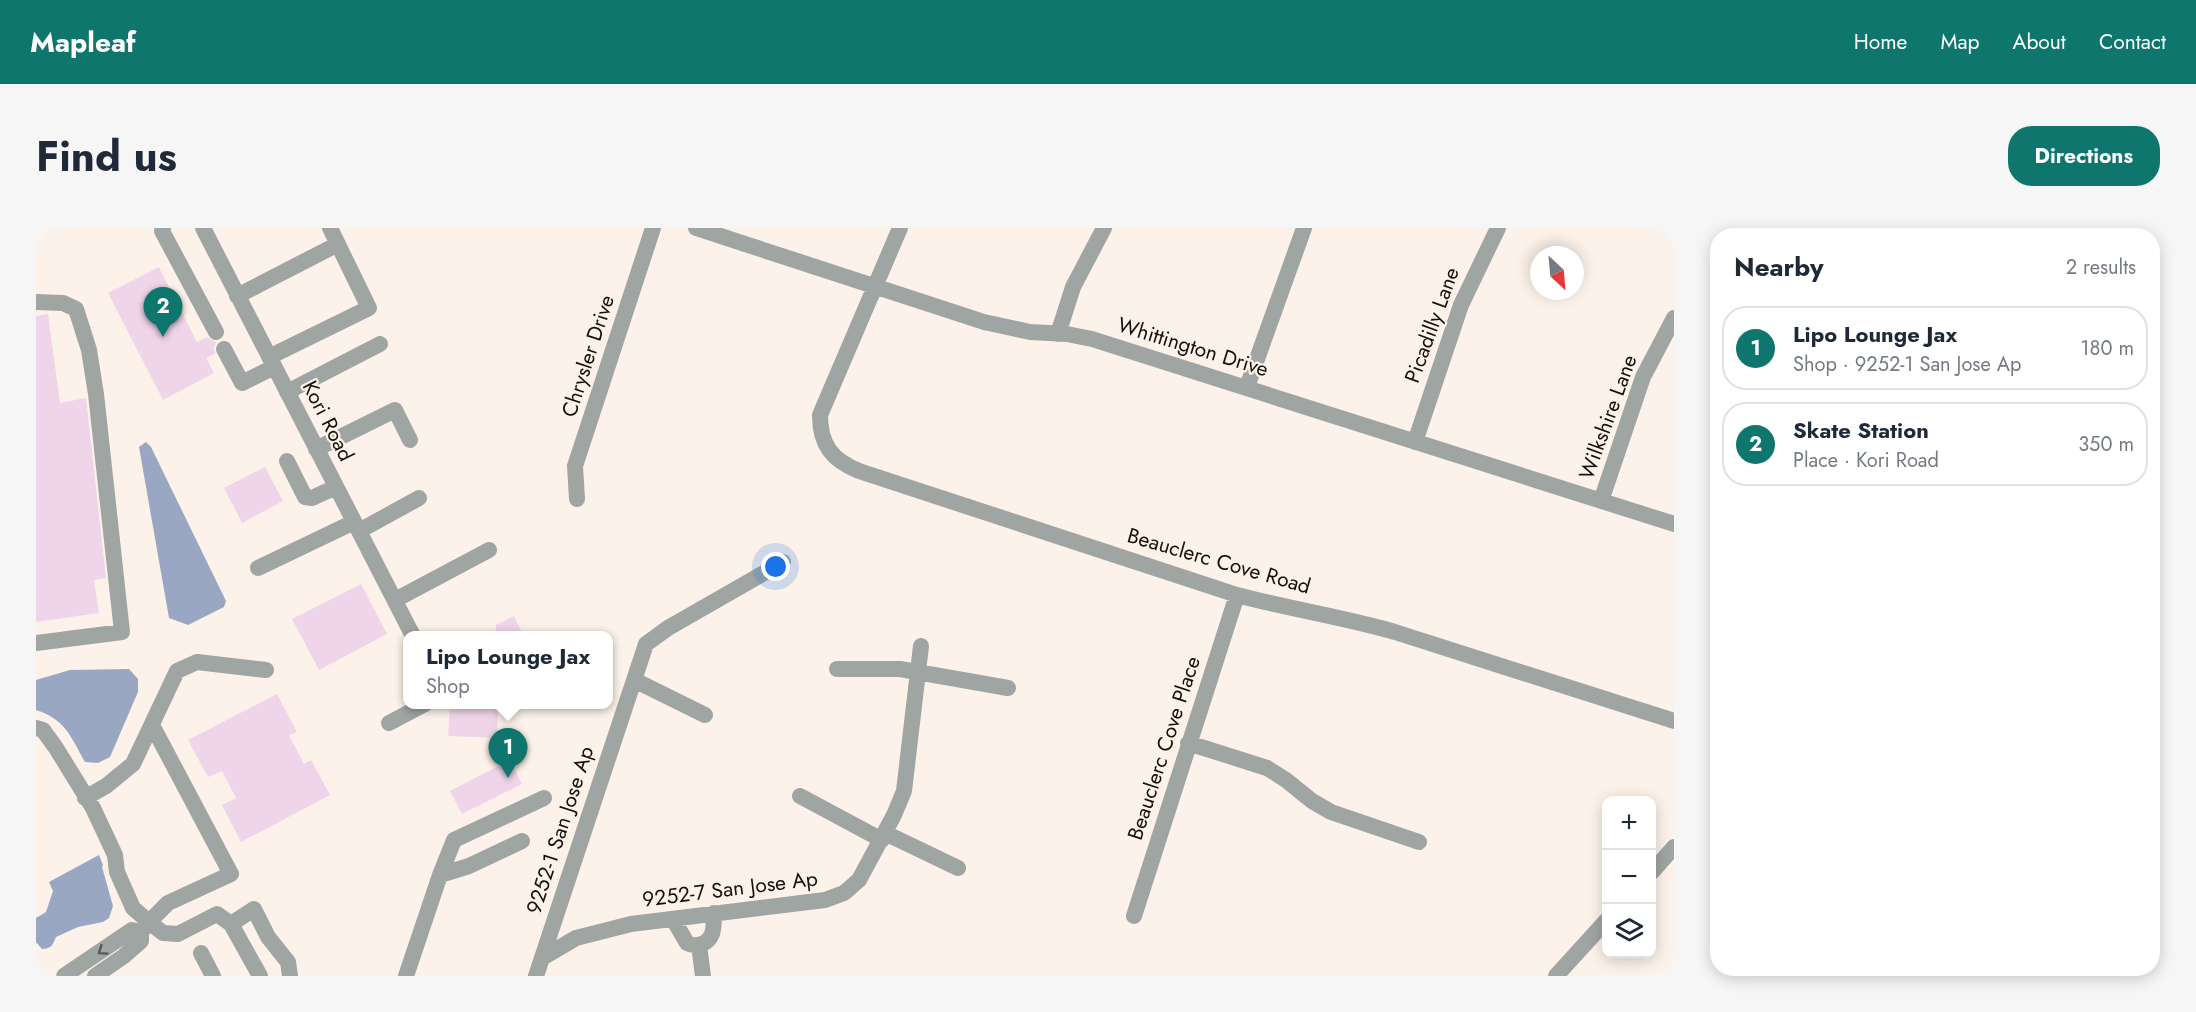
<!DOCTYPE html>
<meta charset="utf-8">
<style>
body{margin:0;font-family:Jost,sans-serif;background:#f6f6f7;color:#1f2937}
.controls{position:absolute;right:18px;bottom:18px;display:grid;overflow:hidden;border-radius:12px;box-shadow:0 3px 15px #0003}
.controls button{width:54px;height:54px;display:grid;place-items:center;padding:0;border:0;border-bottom:2px solid #e0e1e3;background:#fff;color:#1f2937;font:30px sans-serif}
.compass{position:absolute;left:1494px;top:18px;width:54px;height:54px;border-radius:50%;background:#fff;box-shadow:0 3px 15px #0003;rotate:154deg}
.you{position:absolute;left:740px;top:339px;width:21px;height:21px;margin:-15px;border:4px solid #fff;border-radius:50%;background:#1a73e8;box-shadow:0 0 0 9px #1a73e833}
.badge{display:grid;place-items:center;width:39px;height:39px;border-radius:50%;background:#0f766e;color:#fff;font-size:20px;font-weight:700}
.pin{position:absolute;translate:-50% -50px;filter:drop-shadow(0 2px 3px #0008)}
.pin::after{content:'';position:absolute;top:32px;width:21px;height:18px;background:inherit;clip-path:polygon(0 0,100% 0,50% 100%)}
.popup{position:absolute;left:367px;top:403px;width:210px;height:78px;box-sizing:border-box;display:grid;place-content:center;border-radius:12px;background:#fff;filter:drop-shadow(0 2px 4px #0005);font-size:20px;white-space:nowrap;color:#747a83}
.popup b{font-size:22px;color:#1f2937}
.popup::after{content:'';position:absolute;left:50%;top:100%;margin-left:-12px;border:12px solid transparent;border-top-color:#fff}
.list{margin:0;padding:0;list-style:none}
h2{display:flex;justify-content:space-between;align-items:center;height:78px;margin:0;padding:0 24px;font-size:26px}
h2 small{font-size:20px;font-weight:400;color:#747a83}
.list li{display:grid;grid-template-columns:39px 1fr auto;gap:18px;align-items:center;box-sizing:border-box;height:84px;margin:0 12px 12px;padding:0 12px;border:2px solid #e0e1e3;border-radius:24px}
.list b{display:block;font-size:22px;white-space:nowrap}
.list p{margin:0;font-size:20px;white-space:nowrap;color:#747a83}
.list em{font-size:20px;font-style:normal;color:#747a83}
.icon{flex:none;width:33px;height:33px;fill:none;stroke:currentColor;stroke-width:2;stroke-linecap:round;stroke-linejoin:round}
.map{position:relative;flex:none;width:1638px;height:748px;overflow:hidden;border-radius:24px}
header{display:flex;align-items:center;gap:36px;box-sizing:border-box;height:84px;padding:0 30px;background:#0f766e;color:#fff}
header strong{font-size:28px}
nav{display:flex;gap:33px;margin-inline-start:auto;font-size:21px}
.intro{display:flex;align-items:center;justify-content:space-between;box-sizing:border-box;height:144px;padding:0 36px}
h1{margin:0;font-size:42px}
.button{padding:15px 27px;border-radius:24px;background:#0f766e;color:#fff;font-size:21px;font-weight:700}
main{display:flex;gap:36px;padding:0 36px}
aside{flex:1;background:#fff;border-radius:24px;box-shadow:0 3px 15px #0003}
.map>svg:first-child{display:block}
</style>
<header>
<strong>Mapleaf</strong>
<nav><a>Home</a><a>Map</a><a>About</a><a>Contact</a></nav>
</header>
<div class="intro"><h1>Find us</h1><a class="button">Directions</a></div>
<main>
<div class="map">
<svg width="1638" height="748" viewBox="0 0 1638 748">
<rect width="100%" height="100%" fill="#fcf2e9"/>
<path fill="#9aa7c2" d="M 110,214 L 115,219 L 190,373 L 188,379 L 152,397 L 133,390 L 103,219 Z
M 93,441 L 102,451 L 102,464 L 74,529 L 62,535 L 49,534 C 35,509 29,491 0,482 L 0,452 L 34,442 Z
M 63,627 L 67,637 L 66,639 L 77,678 L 73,690 L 67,694 L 42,699 L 20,709 C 17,716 16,721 6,721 L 0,714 L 0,690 L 10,684 L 17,663 L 13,654 Z"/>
<path fill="#f0d5ea" d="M 123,39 L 161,114 L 171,109 L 180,114 L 178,120 L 179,126 L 170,130 L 178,145 L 127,172 L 72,65 Z
M 12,86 L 24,175 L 50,170 L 70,350 L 58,352 L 63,385 L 0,394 L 0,88 Z
M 229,239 L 247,273 L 206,295 L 188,260 Z
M 325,356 L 351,406 L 283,442 L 256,391 Z
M 478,388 L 488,408 L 460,408 L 460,397 Z
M 241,466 L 261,504 L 253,507 L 268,536 L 275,532 L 294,567 L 205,614 L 186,577 L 200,570 L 186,543 L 172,549 L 152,512 Z
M 414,477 L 462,477 L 461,510 L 412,508 Z
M 474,532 L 486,556 L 426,586 L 414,563 Z"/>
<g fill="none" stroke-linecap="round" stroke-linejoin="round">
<path stroke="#9fa5a2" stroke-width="16" d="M 127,0 L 126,3 L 180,104
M 167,0 L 377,408
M 660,0 L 948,94 L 994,104 L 1031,106 L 1056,111 L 1638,296
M 864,0 L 784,187 C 784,217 796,232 823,243 L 1201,367 C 1253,381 1307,389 1359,404 L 1638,493
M 201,68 L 302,16
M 0,74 L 27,75 L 40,81 L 53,122 L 60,166 L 86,404 L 0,415
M 1022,106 L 1037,59 L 1068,0
M 188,121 L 206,155 L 238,139
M 233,129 L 333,80 L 294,0
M 1211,159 L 1268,0
M 251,164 L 344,116
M 1379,214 L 1425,77 L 1462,0
M 280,221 L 359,182 L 374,212
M 251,233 L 269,269 L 276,270 L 300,259
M 541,271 L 539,238 L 617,0
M 1565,273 L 1607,149 L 1638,90
M 323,303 L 383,270
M 222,340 L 318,294
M 359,372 L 453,322
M 801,441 L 864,441 L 972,460
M 598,452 L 669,487
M 353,495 L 389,476
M 116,497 L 195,646 L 132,675 L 113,694 L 127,705 L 142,706 L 181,686 L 195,696 L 224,748
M 0,500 L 7,502 L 20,520 L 57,580 L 79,627 L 81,644 L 97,680 L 113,694 L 105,704 L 105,713 L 88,728 L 59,748
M 1152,515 L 1231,540 L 1250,552 L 1276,573 L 1295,584 L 1383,614
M 764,568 L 846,612
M 49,570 L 70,558 L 97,536 L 141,443 L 161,434 L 230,442
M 849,605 L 922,640
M 1616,644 L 1638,619
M 404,647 L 433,638 L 486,613
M 1098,688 L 1201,367
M 637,691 L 651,715 C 660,720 672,716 676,706 C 678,700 678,691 678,685
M 195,696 L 218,681 L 232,709 L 252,734 L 254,748
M 663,717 L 667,748
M 165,725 L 177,748
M 506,730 L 540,710 L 595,696 L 789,672 L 808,665 L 823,652 L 858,587 L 868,563 L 885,418
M 28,748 L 96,702 L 105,704
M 370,748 L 404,647 L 418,612 L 508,570
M 500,748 L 610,416 L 632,400 L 747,334
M 1520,748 L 1570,693"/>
</g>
<defs><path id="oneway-chevron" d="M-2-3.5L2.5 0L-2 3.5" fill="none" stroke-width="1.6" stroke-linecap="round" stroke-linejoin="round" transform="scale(1.5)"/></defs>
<use stroke="#595a58" href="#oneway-chevron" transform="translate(66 723) rotate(145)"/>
<g text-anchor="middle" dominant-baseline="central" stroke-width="4.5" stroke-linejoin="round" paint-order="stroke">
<g font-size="21" fill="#13100d" stroke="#fcf2e9">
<text transform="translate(1396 97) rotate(-70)">Picadilly Lane</text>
<text transform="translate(1157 119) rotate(17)">Whittington Drive</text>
<text transform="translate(552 128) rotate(-72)">Chrysler Drive</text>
<text transform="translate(1572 189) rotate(-70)">Wilkshire Lane</text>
<text transform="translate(292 193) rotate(63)">Kori Road</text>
<text transform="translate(1183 333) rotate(16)">Beauclerc Cove Road</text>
<text transform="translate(1128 520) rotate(-72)">Beauclerc Cove Place</text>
<text transform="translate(524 602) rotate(-72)">9252-1 San Jose Ap</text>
<text transform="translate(694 661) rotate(-7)">9252-7 San Jose Ap</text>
</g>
</g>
</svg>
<div class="controls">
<button>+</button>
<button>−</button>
<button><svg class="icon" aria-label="layers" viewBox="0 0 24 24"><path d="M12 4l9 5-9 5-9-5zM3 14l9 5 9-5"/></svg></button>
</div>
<svg class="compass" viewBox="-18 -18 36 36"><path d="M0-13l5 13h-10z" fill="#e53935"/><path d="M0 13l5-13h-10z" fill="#747a83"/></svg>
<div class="you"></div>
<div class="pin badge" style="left:472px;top:550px">1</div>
<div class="popup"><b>Lipo Lounge Jax</b>Shop</div>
<div class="pin badge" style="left:127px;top:109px">2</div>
</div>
<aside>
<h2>Nearby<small>2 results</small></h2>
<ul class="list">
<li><span class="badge">1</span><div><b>Lipo Lounge Jax</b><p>Shop · 9252-1 San Jose Ap</p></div><em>180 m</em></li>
<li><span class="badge">2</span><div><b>Skate Station</b><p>Place · Kori Road</p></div><em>350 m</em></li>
</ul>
</aside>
</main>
